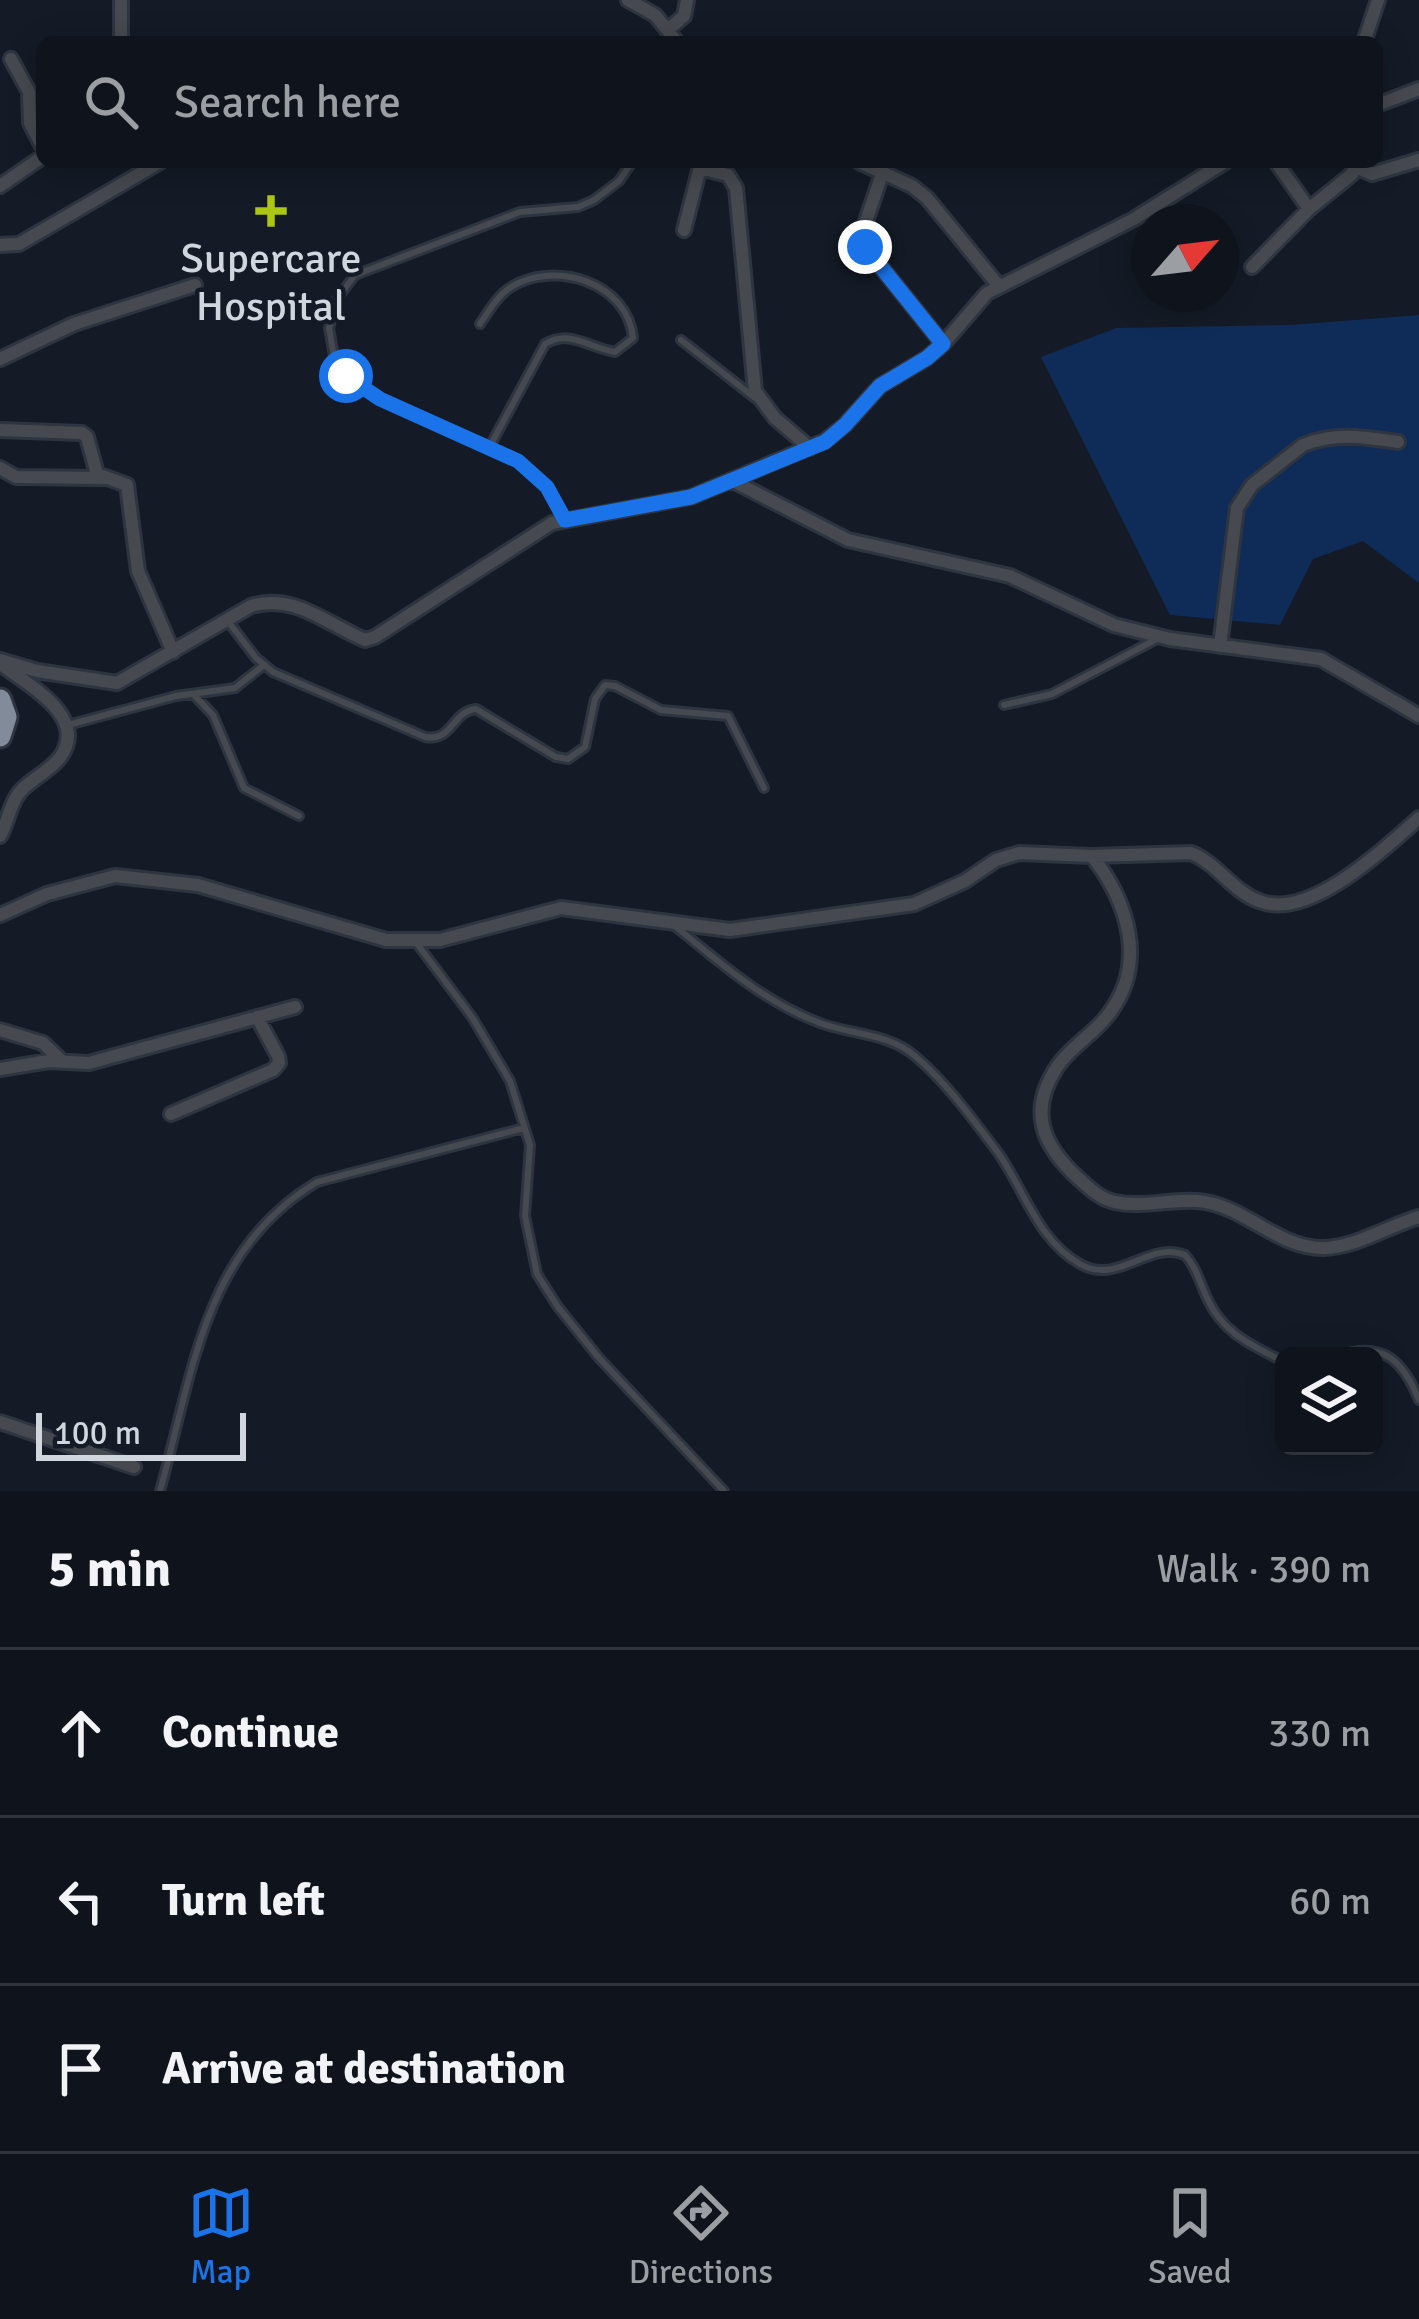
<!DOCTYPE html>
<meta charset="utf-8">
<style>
body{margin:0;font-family:Signika,sans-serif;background:#1d2129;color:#f1f3f6}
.controls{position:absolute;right:36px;bottom:36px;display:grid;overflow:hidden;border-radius:18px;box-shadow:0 6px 30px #0003}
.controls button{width:108px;height:108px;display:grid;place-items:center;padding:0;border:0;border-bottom:3px solid #2f333b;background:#0f141c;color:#f1f3f6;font:60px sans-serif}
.compass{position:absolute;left:1131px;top:204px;width:108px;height:108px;border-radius:50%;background:#0f141c;box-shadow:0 6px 30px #0003;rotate:62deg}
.scale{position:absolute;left:36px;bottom:30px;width:210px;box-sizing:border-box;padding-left:12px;border:6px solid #d1d6de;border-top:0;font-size:33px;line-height:42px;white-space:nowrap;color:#d1d6de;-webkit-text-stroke:9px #141b26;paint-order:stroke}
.stop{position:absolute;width:36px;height:36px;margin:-27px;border:9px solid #1a73e8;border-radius:50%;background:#fff}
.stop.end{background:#1a73e8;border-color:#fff;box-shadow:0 3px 12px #0008}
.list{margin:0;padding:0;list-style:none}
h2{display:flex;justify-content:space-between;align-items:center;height:156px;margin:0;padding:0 48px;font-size:51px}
h2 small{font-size:39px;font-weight:400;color:#9b9ea3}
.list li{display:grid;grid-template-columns:78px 1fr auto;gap:36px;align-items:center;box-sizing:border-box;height:168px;padding:0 48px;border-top:3px solid #2f333b}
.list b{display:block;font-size:45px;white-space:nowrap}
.list em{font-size:39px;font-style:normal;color:#9b9ea3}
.icon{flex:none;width:66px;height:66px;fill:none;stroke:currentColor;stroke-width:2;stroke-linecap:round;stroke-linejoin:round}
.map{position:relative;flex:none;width:1419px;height:1491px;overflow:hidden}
.search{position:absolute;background:#0f141c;box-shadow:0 6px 30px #0003;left:36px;right:36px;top:36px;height:132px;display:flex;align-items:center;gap:30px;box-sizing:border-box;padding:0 42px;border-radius:18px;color:#9b9ea3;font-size:45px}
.sheet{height:660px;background:#0f141c}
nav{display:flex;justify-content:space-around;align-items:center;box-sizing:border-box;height:168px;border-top:3px solid #2f333b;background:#0f141c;font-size:33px;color:#9b9ea3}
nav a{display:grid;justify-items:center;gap:6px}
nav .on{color:#1a73e8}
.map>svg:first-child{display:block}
</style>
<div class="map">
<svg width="1419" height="1491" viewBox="0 0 1419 1491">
<rect width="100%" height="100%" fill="#141b26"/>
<path fill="#0f2b58" d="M 1419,315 L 1419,583 L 1363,541 L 1313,559 L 1280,625 L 1170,615 L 1041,357 L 1116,328 L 1291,325 Z"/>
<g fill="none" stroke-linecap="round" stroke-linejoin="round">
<defs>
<path id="lane" d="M 480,324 C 489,311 497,296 511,287 C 554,260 628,282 633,338 L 615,352 C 589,348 570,329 545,344 L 489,448
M 681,340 L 755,398
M 565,520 L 547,487 L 518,461 L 380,399 L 346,376 L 335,362 L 329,328 L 337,299 L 355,275 L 520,212 L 578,207 L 594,200 L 619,181 L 632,162
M 227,620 L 256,658 L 273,672 L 425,737 C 453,742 452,711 476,709 L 556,757 L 568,759 L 585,747 L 595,699 L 605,685 L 615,686 L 661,710 L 728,716 L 764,788
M 194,695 L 213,715 L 244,788 L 299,816
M 1004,705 L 1052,694 L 1157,639
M 68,725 L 176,696 L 235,688 L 264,665
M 675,926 C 720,963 764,1002 820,1023 C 852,1035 888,1033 915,1056 C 946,1082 975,1122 999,1154 C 1025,1192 1038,1240 1080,1264 C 1118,1286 1149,1240 1185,1255 C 1197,1268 1200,1284 1208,1300 C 1224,1334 1252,1345 1284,1362
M 415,941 L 472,1017 L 510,1081 L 530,1145 L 525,1216 L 537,1274 L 558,1307 L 599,1358 L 724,1491
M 1337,1356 C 1381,1341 1402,1358 1419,1400
M 160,1491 C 193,1374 203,1250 317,1182 L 524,1128"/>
<path id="street" d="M 121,0 L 121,42
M 628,0 L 655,15 L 677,42
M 669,29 L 684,16 L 687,0
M 1364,42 L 1378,0
M 11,59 L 29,92 L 30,123 L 42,146
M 1377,105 L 1419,89
M 859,162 L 912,186 L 927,198 L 998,285
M 1276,162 L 1309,209
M 1356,167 L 1372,174 L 1419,160
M 700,168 L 728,175 L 736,188 L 755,391 L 775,418 L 810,448
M 882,174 L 863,230 L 865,247 L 943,344
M 0,186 L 42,157
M 684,230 L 701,163
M 0,245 L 19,244 L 160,162
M 1252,267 L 1309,209 L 1352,174 L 1357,162
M 0,359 L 74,324 L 195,285
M 0,430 L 82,433 L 87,437 L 97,474 L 127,485 L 138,571 L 173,652
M 0,468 L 16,477 L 103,478
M 733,481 L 848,540 L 1010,576 L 1114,625 L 1170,639 L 1321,659 L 1419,716
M 1220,646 L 1237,508 L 1252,485 L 1303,445 C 1336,432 1363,437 1398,442
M 0,660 L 37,671 L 117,683 L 251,606 C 294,593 325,623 365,640 L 375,637 L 552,523 L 691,497 L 825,441 L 845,425 L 880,386 L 927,358 L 943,344 L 987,293 L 1134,219 L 1225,162
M 0,836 C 8,822 9,806 19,793 C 30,779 51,771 61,756 C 88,716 28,685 2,665
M 1092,856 L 1191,853 C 1217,863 1232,891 1259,901 C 1309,921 1384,849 1419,818
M 0,915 L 47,894 L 115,876 L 198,885 L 386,940 L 440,940 L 561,908 L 730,930 L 914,904 L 965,881 L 996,860 L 1019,853 L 1092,856 C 1128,902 1148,964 1108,1015 C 1094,1034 1070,1047 1057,1067 C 1028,1111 1042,1145 1078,1178 C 1089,1188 1100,1199 1115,1202 C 1142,1208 1170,1199 1197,1201 C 1244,1204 1277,1249 1324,1248 C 1357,1247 1388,1226 1419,1217
M 0,1030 L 43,1043 L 62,1061
M 0,1069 L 49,1061 L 89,1063 L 295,1007
M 171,1114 L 273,1070 L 279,1063 L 278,1056 L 257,1017
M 0,1422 L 134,1467"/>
<path id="highway" d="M 0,700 L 6,717 L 0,736"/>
</defs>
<use href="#lane" stroke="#2e3540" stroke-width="12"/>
<use href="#street" stroke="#2e3540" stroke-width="18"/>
<use href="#highway" stroke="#2e3540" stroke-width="27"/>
<use href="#lane" stroke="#464a50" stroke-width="6"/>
<use href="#street" stroke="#464a50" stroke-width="12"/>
<use href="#highway" stroke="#828b9a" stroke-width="21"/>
</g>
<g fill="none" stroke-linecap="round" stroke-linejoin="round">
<path stroke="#1a73e8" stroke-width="15" d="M 346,376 L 380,399 L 518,461 L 547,487 L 565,520 L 691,497 L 825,442 L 845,425 L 880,386 L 927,358 L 943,344 L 865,247"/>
</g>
<path fill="#acc613" stroke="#141b26" stroke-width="4.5" d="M265 193h12v12h12v12h-12v12h-12v-12h-12v-12h12z"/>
<g text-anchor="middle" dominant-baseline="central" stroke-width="9" stroke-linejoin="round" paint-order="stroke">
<g font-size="42" fill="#d1d6de" stroke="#141b26">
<text x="271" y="258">Supercare<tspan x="271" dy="48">Hospital</tspan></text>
</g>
</g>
</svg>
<div class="controls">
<button><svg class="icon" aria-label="layers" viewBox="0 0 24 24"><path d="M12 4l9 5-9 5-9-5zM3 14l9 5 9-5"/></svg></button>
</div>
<svg class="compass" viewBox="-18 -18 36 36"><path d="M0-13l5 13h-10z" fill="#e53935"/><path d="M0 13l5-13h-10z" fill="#9b9ea3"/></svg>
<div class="scale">100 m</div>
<div class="stop" style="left:346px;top:376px"></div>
<div class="stop end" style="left:865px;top:247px"></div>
<div class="search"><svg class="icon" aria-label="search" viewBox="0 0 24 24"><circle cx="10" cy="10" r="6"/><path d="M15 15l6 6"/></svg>Search here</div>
</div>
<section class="sheet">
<h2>5 min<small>Walk · 390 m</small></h2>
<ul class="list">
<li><svg class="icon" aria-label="ahead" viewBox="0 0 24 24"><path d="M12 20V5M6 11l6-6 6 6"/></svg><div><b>Continue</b></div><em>330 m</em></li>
<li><svg class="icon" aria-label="left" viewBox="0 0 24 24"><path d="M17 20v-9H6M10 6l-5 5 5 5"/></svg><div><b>Turn left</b></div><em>60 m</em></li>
<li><svg class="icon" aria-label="arrive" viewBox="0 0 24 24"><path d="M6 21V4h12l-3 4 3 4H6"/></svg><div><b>Arrive at destination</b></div></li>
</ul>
</section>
<nav>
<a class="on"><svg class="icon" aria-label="map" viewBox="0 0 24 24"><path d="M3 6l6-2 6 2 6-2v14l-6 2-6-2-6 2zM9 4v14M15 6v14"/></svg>Map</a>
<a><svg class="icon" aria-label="directions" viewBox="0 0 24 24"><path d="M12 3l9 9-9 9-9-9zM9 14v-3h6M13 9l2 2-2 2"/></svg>Directions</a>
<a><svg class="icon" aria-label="saved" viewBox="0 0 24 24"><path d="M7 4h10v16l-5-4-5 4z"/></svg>Saved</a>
</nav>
